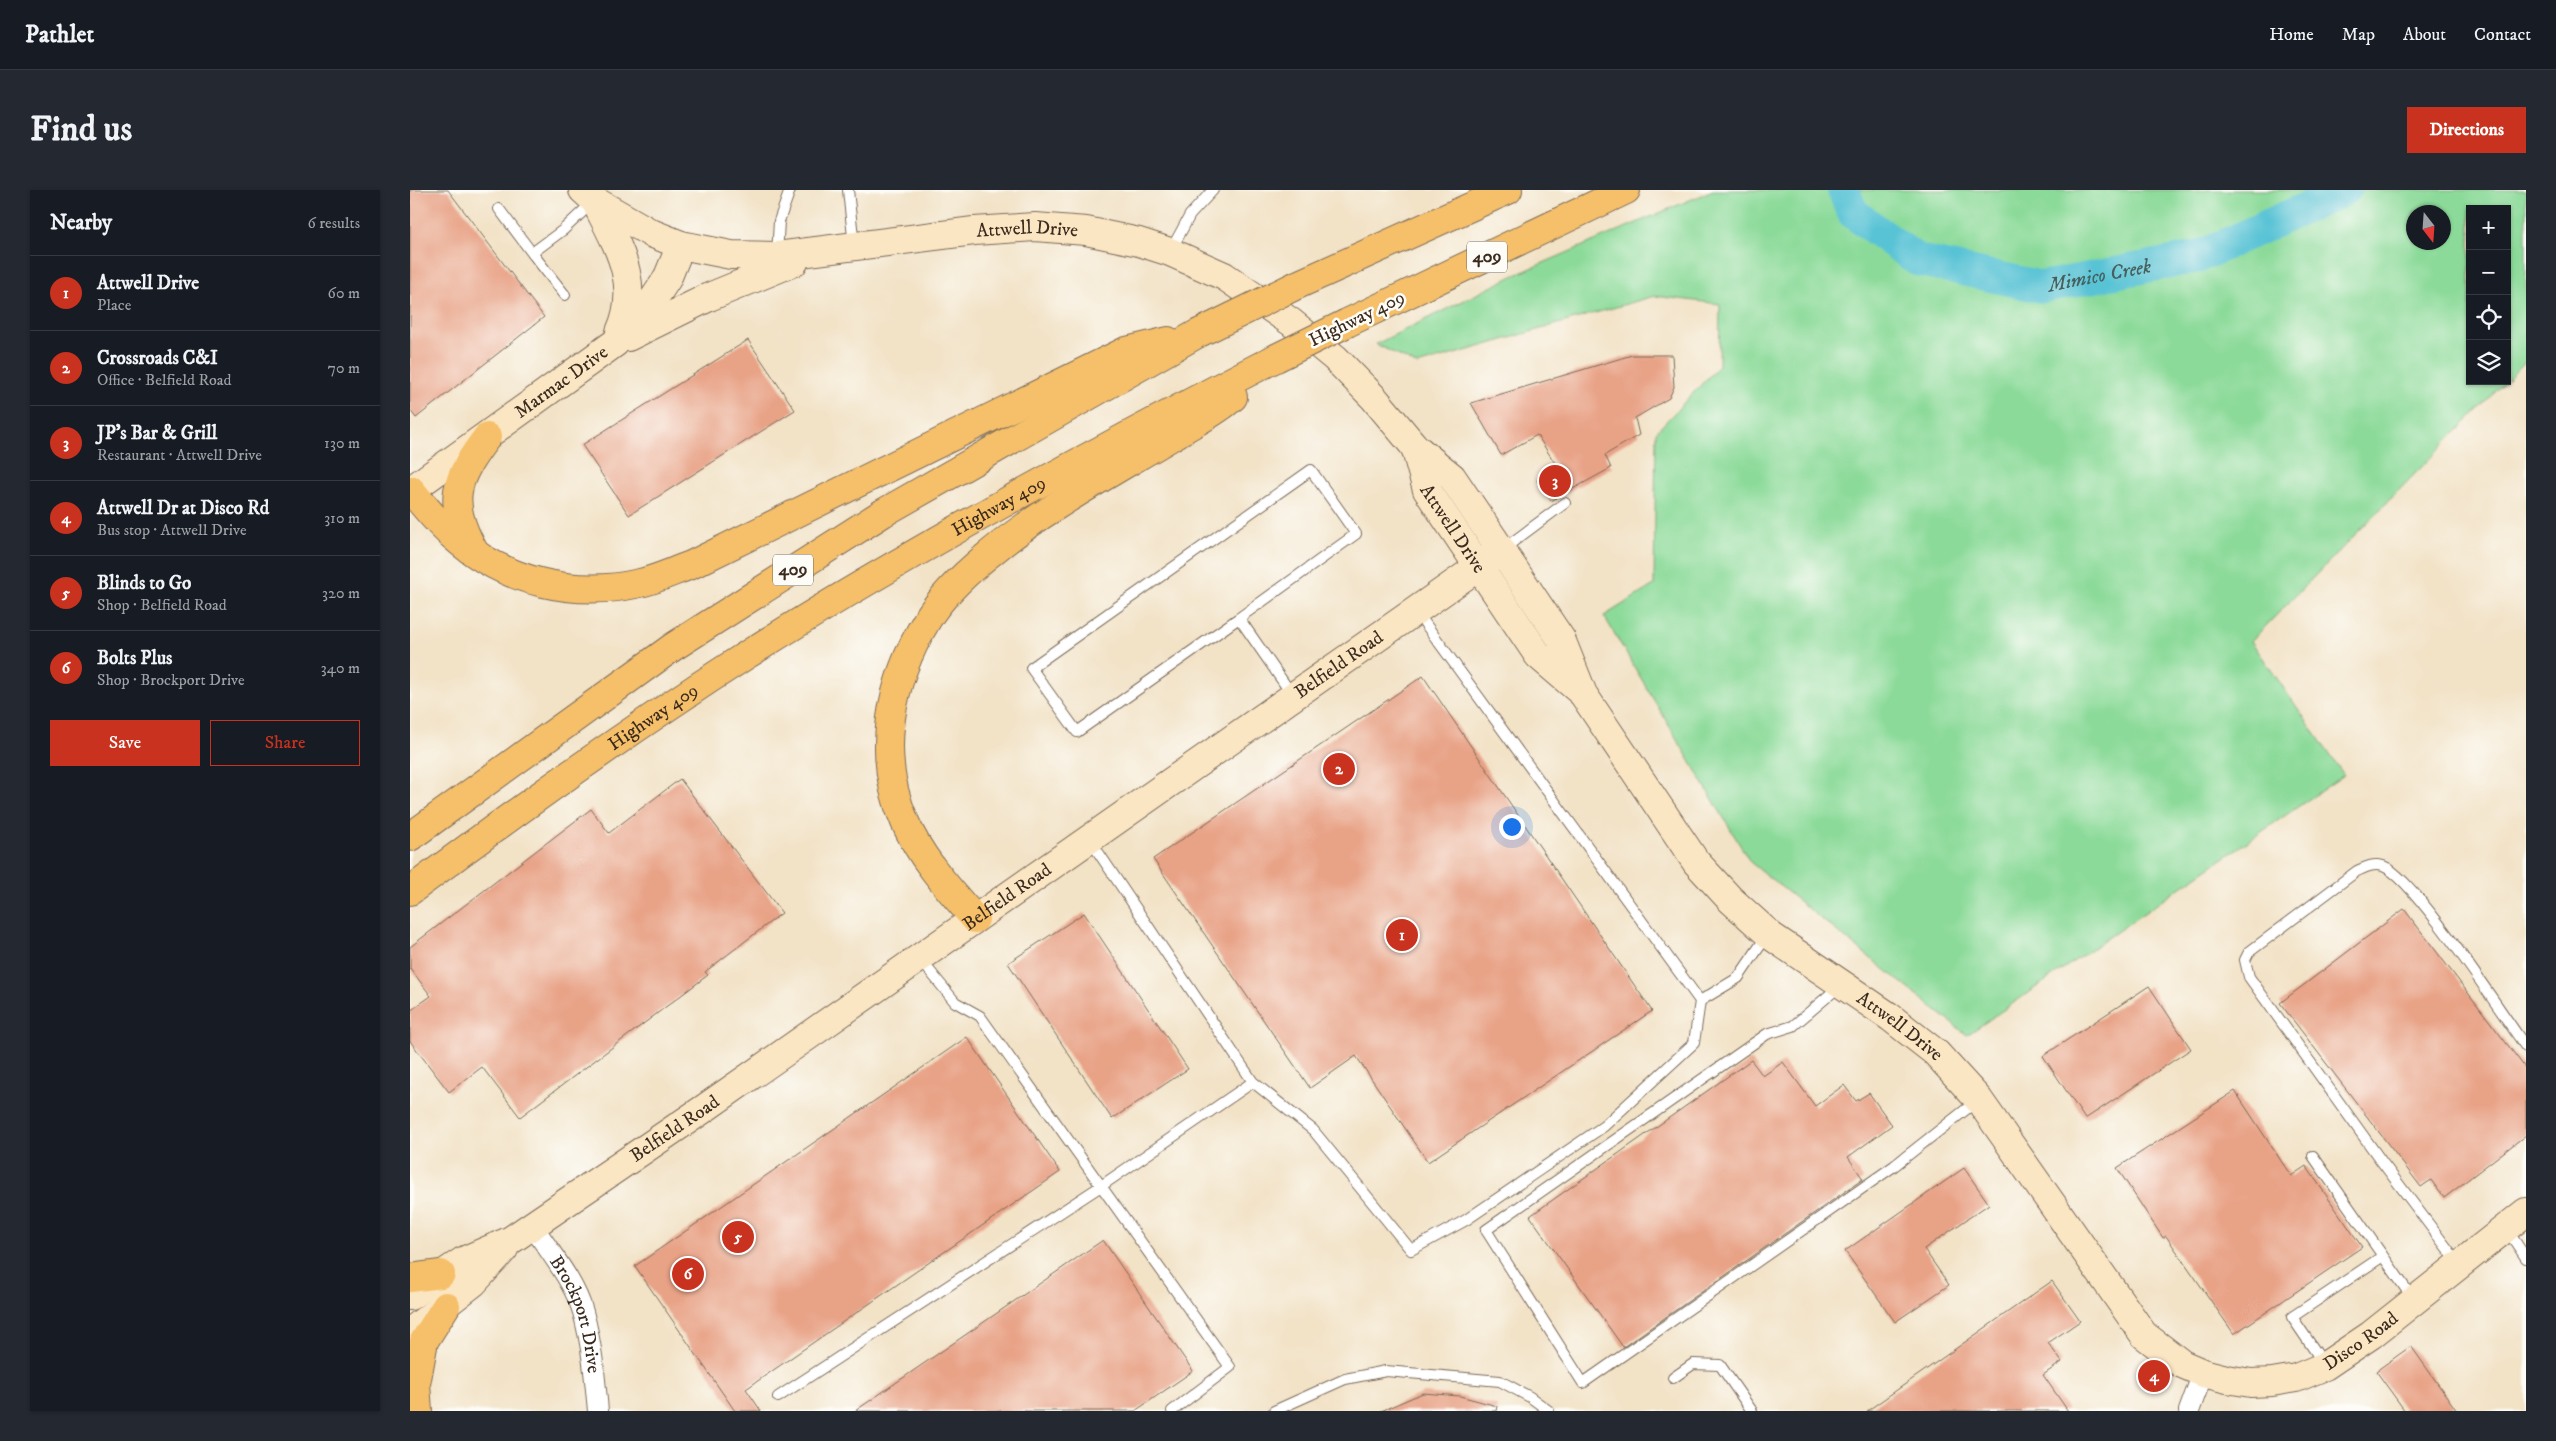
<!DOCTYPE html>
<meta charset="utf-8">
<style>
body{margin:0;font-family:"IM FELL DW Pica",serif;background:#242831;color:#f1f3f6}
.controls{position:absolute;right:15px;top:15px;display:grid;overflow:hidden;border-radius:0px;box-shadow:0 1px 4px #0004}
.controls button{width:45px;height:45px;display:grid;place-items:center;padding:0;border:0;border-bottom:1px solid #363941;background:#171b24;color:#f1f3f6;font:25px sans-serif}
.compass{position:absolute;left:1996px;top:15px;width:45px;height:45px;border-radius:50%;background:#171b24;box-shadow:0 1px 4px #0004;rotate:163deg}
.you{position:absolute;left:1101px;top:636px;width:18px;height:18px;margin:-12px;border:4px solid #fff;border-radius:50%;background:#1a73e8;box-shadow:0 0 0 8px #1a73e833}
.badge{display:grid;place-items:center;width:32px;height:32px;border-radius:50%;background:#c8321e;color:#fff;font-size:16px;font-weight:700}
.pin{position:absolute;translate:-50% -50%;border:2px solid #fff;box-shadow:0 1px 5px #0006}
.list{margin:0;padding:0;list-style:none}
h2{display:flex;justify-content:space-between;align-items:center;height:65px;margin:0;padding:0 20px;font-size:21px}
h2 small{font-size:16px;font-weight:400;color:#9ea1a6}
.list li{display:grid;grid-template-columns:32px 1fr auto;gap:15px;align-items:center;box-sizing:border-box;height:75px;padding:0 20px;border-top:1px solid #363941}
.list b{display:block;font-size:19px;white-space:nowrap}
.list p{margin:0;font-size:16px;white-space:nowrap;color:#9ea1a6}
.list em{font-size:16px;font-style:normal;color:#9ea1a6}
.actions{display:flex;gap:10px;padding:15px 20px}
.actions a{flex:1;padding:11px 0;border:1px solid #c8321e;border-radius:0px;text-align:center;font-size:18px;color:#c8321e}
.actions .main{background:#c8321e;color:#fff}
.icon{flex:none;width:28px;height:28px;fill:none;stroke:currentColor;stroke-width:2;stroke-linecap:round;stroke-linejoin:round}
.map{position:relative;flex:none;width:2116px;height:1221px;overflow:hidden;border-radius:0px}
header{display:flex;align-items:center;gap:30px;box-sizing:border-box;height:70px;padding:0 25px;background:#171b24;border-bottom:1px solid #363941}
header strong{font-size:24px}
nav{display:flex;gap:28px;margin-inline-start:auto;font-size:18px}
.intro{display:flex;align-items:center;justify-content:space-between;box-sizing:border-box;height:120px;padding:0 30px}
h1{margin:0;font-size:35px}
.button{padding:12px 22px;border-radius:0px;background:#c8321e;color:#fff;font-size:18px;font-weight:700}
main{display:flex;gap:30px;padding:0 30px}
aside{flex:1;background:#171b24;border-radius:0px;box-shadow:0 1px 4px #0004}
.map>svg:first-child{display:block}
</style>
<header>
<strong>Pathlet</strong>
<nav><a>Home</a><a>Map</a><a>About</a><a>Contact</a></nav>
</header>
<div class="intro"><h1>Find us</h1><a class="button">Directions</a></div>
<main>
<aside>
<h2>Nearby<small>6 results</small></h2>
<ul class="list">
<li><span class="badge">1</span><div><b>Attwell Drive</b><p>Place</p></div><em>60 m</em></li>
<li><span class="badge">2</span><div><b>Crossroads C&amp;I</b><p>Office · Belfield Road</p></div><em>70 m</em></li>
<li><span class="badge">3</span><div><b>JP's Bar &amp; Grill</b><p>Restaurant · Attwell Drive</p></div><em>130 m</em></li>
<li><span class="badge">4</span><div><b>Attwell Dr at Disco Rd</b><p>Bus stop · Attwell Drive</p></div><em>310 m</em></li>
<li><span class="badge">5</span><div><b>Blinds to Go</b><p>Shop · Belfield Road</p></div><em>320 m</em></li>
<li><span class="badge">6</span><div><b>Bolts Plus</b><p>Shop · Brockport Drive</p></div><em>340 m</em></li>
</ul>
<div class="actions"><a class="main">Save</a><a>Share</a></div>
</aside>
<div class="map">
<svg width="2116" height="1221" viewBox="0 0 2116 1221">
<rect width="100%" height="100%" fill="#fdfcf7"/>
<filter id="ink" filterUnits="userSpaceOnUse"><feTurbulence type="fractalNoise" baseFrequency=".02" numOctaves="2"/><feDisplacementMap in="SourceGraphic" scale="10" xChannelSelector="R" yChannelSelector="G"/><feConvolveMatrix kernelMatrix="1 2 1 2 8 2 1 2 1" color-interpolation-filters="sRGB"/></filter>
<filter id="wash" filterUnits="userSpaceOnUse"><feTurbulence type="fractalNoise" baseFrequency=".0096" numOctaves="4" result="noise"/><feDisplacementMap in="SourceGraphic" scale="20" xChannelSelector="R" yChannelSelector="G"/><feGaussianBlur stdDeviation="1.12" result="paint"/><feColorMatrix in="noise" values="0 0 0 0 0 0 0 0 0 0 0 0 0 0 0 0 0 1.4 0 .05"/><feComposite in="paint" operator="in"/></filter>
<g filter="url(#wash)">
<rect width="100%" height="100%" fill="#f2e2c6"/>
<path fill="#8bda99" stroke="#63825c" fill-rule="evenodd" d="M 1303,0 L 2116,0 L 2116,171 L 2097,190 L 2097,19 L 2060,19 L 2060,191 L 2096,191 L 1841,451 L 1934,585 L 1557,845 L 1340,672 L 1194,426 L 1244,395 L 1246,242 L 1309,176 L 1310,114 L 1244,106 L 1007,175 L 966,154 L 1103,86 ZM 2004,22 L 2034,22 L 2034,52 L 2004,52 Z"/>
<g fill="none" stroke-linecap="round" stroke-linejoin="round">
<path stroke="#59c3d5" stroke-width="32" id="s1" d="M 1433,0 L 1443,23 L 1507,70 L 1632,97 L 1788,67 L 1935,0"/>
</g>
<g id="blocks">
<path fill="#e8a286" d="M 0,0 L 38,0 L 134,127 L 6,228 L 0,220 Z
M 338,150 L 385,220 L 219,325 L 172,255 Z
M 1222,165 L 1262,165 L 1264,197 L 1259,208 L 1225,228 L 1229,245 L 1195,265 L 1201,278 L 1141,311 L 1127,290 L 1148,278 L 1127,245 L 1091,265 L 1061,213 Z
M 1013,486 L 1242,821 L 1018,972 L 946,866 L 900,898 L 743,669 Z
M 270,589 L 372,723 L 295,782 L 298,785 L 110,927 L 72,877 L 39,902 L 0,851 L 0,821 L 21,806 L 0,778 L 0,757 L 181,619 L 199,643 Z
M 1994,719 L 2116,879 L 2116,945 L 2034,1008 L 2021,990 L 2011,997 L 1870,813 Z
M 674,723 L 778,879 L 702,929 L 598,773 Z
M 1739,796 L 1781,859 L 1675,929 L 1633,866 Z
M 557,847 L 650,982 L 336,1199 L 351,1221 L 325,1221 L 225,1076 Z
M 1341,870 L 1353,886 L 1373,872 L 1405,916 L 1434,895 L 1446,911 L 1459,903 L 1482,935 L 1438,967 L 1453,989 L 1213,1157 L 1120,1026 Z
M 1825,901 L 1881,986 L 1896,976 L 1952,1057 L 1824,1144 L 1756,1046 L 1753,1048 L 1707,978 Z
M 1554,978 L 1579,1014 L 1514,1059 L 1539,1095 L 1485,1132 L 1435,1061 Z
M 693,1050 L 783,1181 L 725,1221 L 445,1221 Z
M 1642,1091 L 1670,1131 L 1638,1153 L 1652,1172 L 1633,1185 L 1658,1221 L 1457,1221 Z
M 2001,1156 L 2047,1221 L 1995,1221 L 1966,1181 Z
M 1013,1203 L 1050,1206 L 1087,1216 L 1086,1221 L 971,1221 Z"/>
</g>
</g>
<g filter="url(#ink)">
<use href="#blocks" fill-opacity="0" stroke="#7b6a59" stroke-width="1"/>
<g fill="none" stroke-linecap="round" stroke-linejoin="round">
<defs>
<path id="lane" d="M 438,0 L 444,56
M 89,19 L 122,63
M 760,62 L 780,25 L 803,0
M 367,65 L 369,31 L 380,0
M 155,105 L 122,63 L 153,40 L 184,11
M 1092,360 L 1155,313
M 1006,421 L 1290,811 L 1328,788 L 1358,744
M 829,428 L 667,542 L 621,478 L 901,280 L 946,344 L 829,428 L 883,506
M 510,769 L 545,812 L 570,826 L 820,1177 L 762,1221
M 1431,795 L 1383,836 L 1357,844 L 1076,1040 L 1173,1193 L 1484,976 L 1568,910
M 843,892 L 903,940 L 1001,1060 L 1056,1030 L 1194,936 L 1284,853 L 1290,811
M 1903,966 L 2003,1109
M 2096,1038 L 2116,1068
M 2049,1074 L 1972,972 L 1839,787 L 1835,770 L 1839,762 L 1947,681 C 1956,677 1963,673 1973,676 C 2004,687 2091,823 2116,857
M 1914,1174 L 1882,1127 L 1973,1066
M 1263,1188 L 1283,1174 L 1310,1175 L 1342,1221
M 368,1207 L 691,996 L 843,892 L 680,650
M 864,1221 L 935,1189 L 976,1181 L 1090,1191 L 1120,1207 L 1139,1221"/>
<g id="street">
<path id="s2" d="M 123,1036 C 140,1063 164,1091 173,1122 C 182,1154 185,1188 188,1221"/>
<path d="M 1779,1221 L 1793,1183"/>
</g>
<g id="secondary">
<path id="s3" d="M 173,0 L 185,11 L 241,43 L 271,55 L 321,65 L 367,66 L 564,41 L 625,37 L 676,41 L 729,52 L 760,62 L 814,86 L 881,132 L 925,168 L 964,208 L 1005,257 L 1042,287 L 1151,449 L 1173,504 L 1286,672 L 1320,709 L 1361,746 L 1480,827 L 1526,863 L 1569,910 L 1734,1145 L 1772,1174 L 1793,1183 L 1817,1189 L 1841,1193 L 1862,1192 L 1886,1188 L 1915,1176 L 1961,1145 L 2116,1022"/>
<path d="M 185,11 C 207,55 232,93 210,142"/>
<path d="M 218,147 L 299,107 L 384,72"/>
<path id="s4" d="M 1005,257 L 1017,300 L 1128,465 L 1170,501"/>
<path id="s5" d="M 1,300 L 205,153 L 243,110 L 257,89 L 271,55"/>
<path id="s6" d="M 0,1106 L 53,1071 L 101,1050 L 295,918 L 1091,361"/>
<path d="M 0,1142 L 63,1093 L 94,1059"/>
</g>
<path id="primary" d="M 0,1088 L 31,1084
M 8,1221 L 6,1194 L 14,1151 L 36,1116"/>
<g id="highway">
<path d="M 887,95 L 1098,0"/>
<path d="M 937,133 L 1216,0"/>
<path d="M 1,300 C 15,317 28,334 45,348 C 95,392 165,408 230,393 C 248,389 264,381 281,375 L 716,161 L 758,151"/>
<path d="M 64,361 C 36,311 45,289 77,247"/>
<path d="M 0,647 L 263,457 L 473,323 L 787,144"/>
<path id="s7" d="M 0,701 C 109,619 220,540 335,466 C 507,357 686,261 866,168"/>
<path d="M 565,729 C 539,699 511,669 495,632 C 465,565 480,491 517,430 C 542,388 605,342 646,316 C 685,291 726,268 766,244 C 785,232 807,222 823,207"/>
</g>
</defs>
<use href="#lane" stroke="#7b6a59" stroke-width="12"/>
<use href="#street" stroke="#7b6a59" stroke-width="22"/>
<use href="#secondary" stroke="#7b6a59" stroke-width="30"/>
<use href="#primary" stroke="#7b6a59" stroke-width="30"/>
<use href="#highway" stroke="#7b6a59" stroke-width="30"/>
<use href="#lane" stroke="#fff" stroke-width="10"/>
<use href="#street" stroke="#fff" stroke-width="20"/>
<use href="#secondary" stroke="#fbe6c4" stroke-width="28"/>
<use href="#primary" stroke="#f6c06b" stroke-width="28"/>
<use href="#highway" stroke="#f6c06b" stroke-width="28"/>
<defs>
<path id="highway-bridge" d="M 787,144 L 887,95
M 866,168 L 937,133"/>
</defs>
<use href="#highway-bridge" stroke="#7b6a59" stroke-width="30" stroke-linecap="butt"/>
<use href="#highway-bridge" stroke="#f6c06b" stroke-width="28"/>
</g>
</g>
<g text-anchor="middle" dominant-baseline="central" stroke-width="5" stroke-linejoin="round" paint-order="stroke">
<g fill="#fdfcf7" stroke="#75695f" stroke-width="1">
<rect x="1057" y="51.5" width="40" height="31" rx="4"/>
<rect x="363" y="364.5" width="40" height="31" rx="4"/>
</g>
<g font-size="18" font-weight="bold" fill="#3b2a1e">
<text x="1077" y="67">409</text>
<text x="383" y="380">409</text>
</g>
<g font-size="19" fill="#3b2a1e" stroke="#fdfcf7">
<text stroke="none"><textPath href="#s3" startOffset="462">Attwell Drive</textPath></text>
<text transform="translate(947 129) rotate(-26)">Highway 409</text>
<text stroke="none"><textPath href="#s5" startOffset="185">Marmac Drive</textPath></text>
<text stroke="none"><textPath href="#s7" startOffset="704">Highway 409</textPath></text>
<text stroke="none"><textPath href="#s4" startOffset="91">Attwell Drive</textPath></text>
<text stroke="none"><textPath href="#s6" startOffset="1124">Belfield Road</textPath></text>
<text stroke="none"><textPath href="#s7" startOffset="299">Highway 409</textPath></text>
<text stroke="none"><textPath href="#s6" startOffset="719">Belfield Road</textPath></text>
<text stroke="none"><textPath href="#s3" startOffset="1692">Attwell Drive</textPath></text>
<text stroke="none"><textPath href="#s6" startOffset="314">Belfield Road</textPath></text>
<text stroke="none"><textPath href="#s2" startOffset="100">Brockport Drive</textPath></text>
<text stroke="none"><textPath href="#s3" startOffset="2328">Disco Road</textPath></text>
</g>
<g font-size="20" font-style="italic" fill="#46605e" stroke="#fdfcf7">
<text stroke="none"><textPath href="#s1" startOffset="291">Mimico Creek</textPath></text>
</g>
</g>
</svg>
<div class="controls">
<button>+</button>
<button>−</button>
<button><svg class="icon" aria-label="locate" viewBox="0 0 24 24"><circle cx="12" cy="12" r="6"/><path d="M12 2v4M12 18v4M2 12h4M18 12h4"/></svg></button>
<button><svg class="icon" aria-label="layers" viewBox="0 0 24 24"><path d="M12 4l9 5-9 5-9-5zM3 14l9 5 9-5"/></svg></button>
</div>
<svg class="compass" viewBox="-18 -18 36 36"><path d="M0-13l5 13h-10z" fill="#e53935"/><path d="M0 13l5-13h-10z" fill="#9ea1a6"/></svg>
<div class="you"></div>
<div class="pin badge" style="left:992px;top:745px">1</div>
<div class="pin badge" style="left:929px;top:579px">2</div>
<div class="pin badge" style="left:1145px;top:291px">3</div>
<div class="pin badge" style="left:1744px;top:1186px">4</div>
<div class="pin badge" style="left:328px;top:1047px">5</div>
<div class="pin badge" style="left:278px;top:1084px">6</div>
</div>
</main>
